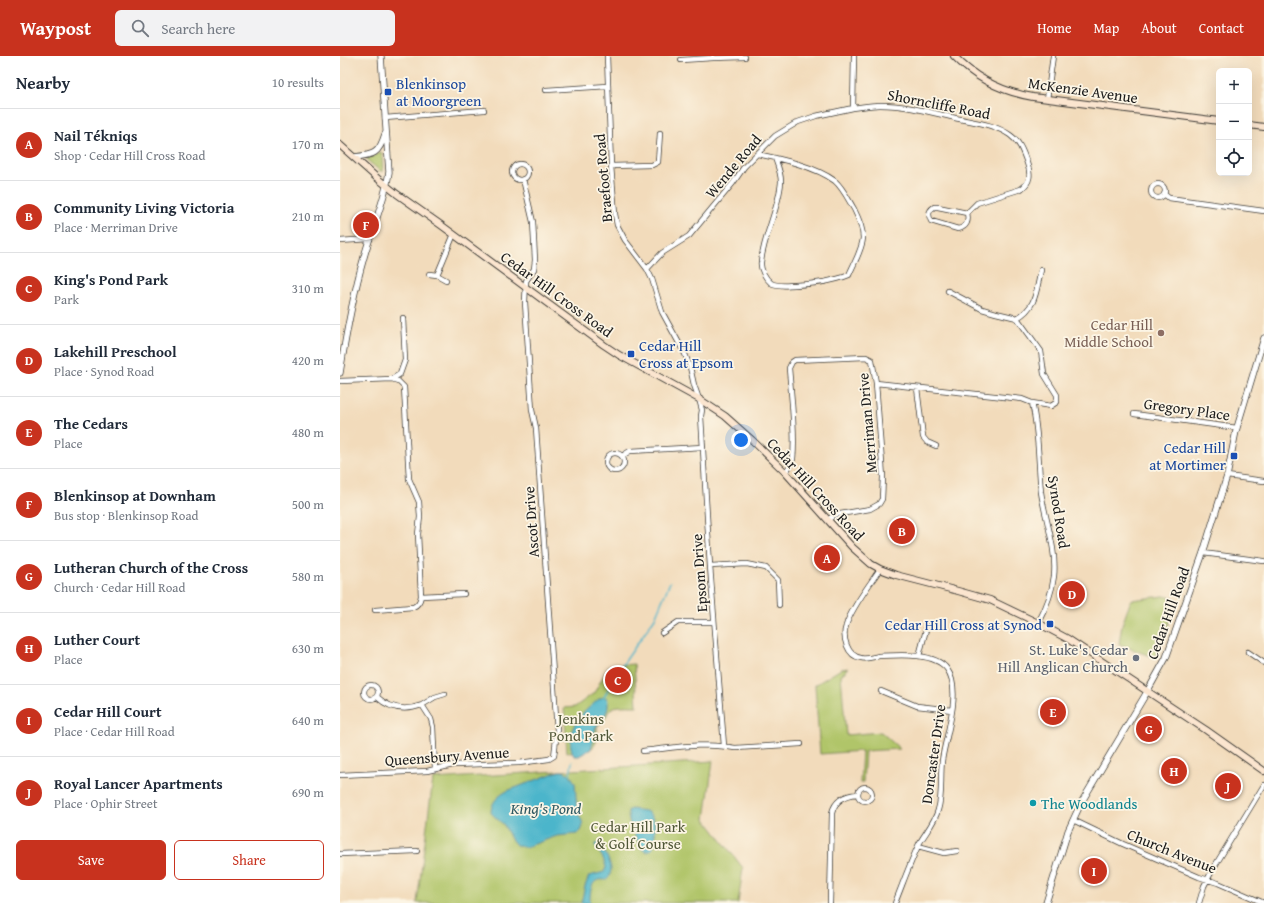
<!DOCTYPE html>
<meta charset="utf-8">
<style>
body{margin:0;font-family:"Gentium Book Plus",serif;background:#f2f2f3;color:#1f2937}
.controls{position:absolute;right:12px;top:12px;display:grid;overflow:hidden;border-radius:6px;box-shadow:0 4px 16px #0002}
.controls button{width:36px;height:36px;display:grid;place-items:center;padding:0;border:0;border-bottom:1px solid #e0e1e3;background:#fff;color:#1f2937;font:20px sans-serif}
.you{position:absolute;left:401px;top:384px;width:14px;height:14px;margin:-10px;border:3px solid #fff;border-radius:50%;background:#1a73e8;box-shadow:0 0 0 6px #1a73e833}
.badge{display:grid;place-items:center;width:26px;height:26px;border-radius:50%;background:#c8321e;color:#fff;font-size:13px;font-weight:700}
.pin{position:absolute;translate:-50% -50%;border:2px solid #fff;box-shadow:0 1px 4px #0006}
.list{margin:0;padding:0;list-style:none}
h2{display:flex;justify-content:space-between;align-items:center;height:52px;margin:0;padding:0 16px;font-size:17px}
h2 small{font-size:13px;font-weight:400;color:#747a83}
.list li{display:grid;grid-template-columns:26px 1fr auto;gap:12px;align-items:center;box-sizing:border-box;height:72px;padding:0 16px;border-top:1px solid #e0e1e3}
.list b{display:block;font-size:15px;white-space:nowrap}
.list p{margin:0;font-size:13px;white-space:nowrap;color:#747a83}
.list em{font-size:13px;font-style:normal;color:#747a83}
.actions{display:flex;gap:8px;padding:12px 16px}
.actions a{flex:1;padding:9px 0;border:1px solid #c8321e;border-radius:6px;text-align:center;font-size:14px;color:#c8321e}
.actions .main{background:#c8321e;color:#fff}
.icon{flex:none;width:22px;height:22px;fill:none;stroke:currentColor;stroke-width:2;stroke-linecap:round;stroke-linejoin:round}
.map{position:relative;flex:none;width:924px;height:847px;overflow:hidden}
header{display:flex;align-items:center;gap:24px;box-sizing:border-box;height:56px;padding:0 20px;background:#c8321e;color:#fff}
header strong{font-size:19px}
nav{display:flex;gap:22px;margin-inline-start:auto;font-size:14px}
.search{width:280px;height:36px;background:#f2f2f3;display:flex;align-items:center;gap:10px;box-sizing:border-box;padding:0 14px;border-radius:6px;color:#747a83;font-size:15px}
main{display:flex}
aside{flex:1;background:#fff}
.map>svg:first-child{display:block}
</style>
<header>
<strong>Waypost</strong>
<div class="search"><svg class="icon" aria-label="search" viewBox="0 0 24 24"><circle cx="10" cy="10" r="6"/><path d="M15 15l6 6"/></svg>Search here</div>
<nav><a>Home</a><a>Map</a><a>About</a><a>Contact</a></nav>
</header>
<main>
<aside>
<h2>Nearby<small>10 results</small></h2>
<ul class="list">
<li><span class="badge">A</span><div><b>Nail Tékniqs</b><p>Shop · Cedar Hill Cross Road</p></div><em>170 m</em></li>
<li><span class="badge">B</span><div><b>Community Living Victoria</b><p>Place · Merriman Drive</p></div><em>210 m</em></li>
<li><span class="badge">C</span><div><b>King's Pond Park</b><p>Park</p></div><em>310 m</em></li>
<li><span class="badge">D</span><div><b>Lakehill Preschool</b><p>Place · Synod Road</p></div><em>420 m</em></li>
<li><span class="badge">E</span><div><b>The Cedars</b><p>Place</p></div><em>480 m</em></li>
<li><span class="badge">F</span><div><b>Blenkinsop at Downham</b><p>Bus stop · Blenkinsop Road</p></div><em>500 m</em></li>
<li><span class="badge">G</span><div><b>Lutheran Church of the Cross</b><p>Church · Cedar Hill Road</p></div><em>580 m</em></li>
<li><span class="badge">H</span><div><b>Luther Court</b><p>Place</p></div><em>630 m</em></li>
<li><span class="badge">I</span><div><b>Cedar Hill Court</b><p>Place · Cedar Hill Road</p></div><em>640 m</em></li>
<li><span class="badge">J</span><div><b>Royal Lancer Apartments</b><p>Place · Ophir Street</p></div><em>690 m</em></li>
</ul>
<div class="actions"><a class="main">Save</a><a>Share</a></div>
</aside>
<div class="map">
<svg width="924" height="847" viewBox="0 0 924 847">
<rect width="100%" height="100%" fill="#fcf5e5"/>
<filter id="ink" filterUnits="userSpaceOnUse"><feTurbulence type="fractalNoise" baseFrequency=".025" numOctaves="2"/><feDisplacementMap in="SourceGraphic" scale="8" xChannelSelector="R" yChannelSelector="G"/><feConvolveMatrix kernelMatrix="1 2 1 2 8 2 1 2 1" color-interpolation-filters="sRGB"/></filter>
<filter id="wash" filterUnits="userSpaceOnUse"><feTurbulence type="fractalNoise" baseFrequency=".012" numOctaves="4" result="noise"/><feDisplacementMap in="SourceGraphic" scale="16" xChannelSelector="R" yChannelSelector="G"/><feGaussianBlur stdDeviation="0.9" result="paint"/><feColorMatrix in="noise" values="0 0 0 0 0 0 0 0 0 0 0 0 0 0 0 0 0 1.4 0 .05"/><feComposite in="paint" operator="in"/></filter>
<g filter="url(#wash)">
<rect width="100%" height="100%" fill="#f2dbbb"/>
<path fill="#b0c569" stroke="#667042" d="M 40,96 L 42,97 L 43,115 L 40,115 L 28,105 L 27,102 L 34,100 Z
M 824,540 L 837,543 L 826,576 L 815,602 L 779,588 L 782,569 L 791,544 Z
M 294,608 L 297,650 C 290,650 277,649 272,652 C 265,657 268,664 258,669 C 256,674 258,678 257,683 C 253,699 240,695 227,696 L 224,652 L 235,651 L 254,637 L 269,610 Z
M 509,612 L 501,619 L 506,679 L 541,676 L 560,693 L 525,695 L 523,727 L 520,727 L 522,695 L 480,698 L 475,629 L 501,613 Z
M 373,705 L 365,763 L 403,812 L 398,847 L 77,847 L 93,723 Z"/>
<path fill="#4cb5cb" stroke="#346874" d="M 264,641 L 267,642 C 272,659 258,663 255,674 C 253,680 254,685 251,693 L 239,700 L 234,700 C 224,679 236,662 251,650 C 256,646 258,642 264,641 Z
M 219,715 L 223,715 L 230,718 L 235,727 L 237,755 L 242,765 L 243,770 L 241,775 L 237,778 L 217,780 L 186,791 L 177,790 L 171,783 L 164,769 L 151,757 C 151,746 158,740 167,735 Z
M 291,753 L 306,755 C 319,763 315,779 313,792 L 308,796 L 302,793 C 297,782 287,768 288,755 Z
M 257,787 C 261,789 262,793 265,797 C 270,806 275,816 266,824 C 263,824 259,823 256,825 C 250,829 250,840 250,847 L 241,847 L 245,830 L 249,820 L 264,816 L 266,811 L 263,802 L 255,790 L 255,788 Z"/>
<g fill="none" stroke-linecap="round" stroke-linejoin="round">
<path stroke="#4cb5cb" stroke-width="1.5" d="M 263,643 L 277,617 L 315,562 L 330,526
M 230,718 L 232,706"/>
</g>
</g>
<g filter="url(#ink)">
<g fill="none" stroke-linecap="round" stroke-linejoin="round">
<defs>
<path id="minor" d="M 267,0 L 271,110 L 275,158 L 277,169 L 285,184 L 307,213 L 312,223 L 322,256 L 345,298 L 350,311 L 354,329 L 359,343 L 362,354 L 361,360 L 370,510 L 384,690
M 373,2 L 405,1
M 341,4 L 373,2 L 373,0
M 206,34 L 268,30
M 707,43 L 713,0
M 513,52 C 522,51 531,49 540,49 C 566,49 590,56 615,62 C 633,66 655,68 670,79 C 680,86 683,96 687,107 C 691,118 691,126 681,133 L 637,147 L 627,157
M 45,62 L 144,54
M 417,98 C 441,103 475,110 495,125 C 503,132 508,143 514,153 C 518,161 523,172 523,182 C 522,194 514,207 509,219 C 492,226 473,228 455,229 C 448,229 438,231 431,227 C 425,222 420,213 421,206 C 424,178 439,153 441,126 C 441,117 438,110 435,102
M172 116a8 8 0 1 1 16 0a8 8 0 1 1-16 0Z
M 271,110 L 312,109 L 318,106 L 320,77
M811 135a7 7 0 1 1 14 0a7 7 0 1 1-14 0Z
M 824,138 L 829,142 L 924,155
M 594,151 L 598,151 L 627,157 C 629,165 627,171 618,173 L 591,165 C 588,159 588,155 594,151 Z
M 0,185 L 30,183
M 307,213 L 322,197 L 349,180 L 393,127 L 404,111 L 435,80 L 458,66 L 476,60 L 513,52 L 514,0
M 89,218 L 97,219 L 106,224
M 97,219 L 114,178
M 608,235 L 642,253 L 656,257 L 677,262
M 0,325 L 52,323
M 536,327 L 682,343 L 692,347 L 711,350 L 717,346 L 717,339 L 704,318 L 701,295 L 677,262 C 697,251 696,234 701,214
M 577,332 L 583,381 L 587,386 L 596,390
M 692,347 C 699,376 698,406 701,436 C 705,463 717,493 714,520 C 712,537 706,552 698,567
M 794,358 L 897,372
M266 406a9 9 0 1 1 18 0a9 9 0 1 1-18 0Z
M 282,400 L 290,395 L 363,391
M 445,416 C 449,412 452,408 453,403 C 456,376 451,339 449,312 L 452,306 L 455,304 L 526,301 L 532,304 L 536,327 L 543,421 L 542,443 L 539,448 L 530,453 L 494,459 L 488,464
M 887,420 L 924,425
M 863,497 L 924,505
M 370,510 L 407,508 L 426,512 L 438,524 L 439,549
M 540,513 C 530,528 510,554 506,570 C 502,581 507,600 521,602 C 526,604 533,601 539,600 C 558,599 595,596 607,613 C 623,635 605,681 602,705 C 600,722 603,738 598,754 C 595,766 585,777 579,788 C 570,807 563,827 555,847
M 81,540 L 124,538
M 35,554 L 73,551 C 78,549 80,546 81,540 L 78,478 L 80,461 L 79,446 L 69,423 L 64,331 L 58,325 L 52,323 L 60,318 L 65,304 L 63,262
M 322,577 L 338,566 L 374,566
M 908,596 L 924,607
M 579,600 L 587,570
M24 636a7 7 0 1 1 14 0a7 7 0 1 1-14 0Z
M 541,635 L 577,650 L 612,654
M 37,641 C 50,653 66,655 82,649 L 91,663 L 93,671 L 95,713
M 82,649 L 95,641 L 105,638
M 303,695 C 333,692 365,686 395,692 L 461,688
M 0,719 L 87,715 L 113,709 L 179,707 L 209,703 L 214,700 L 217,675 L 196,372 L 192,354 L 185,246 L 186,225 L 194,213 L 195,204 L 193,166 L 183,123
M518 738a7 7 0 1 1 14 0a7 7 0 1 1-14 0Z
M 733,764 L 783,788 L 859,821 L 878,827 L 924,847
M 578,790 L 604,797 L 617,795
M 0,798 L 77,795
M 490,847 L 492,757 C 495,744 505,739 518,738
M 859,847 L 864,830 L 873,813 L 924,729"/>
<path id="tertiary" d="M 14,101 C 34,99 39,98 45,78
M 0,317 C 6,278 13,239 24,201 C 32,172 45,145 49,116 L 41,0
M 706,847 L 728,775 L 741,747 L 807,636 L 826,602 L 863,497 L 887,420 L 896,375 L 924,282"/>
<path id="secondary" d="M 614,0 C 635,22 663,36 693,41 L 879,65
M 909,69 L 924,71
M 0,89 L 37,122 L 57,138 L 101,169 L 264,289 L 279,299 L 359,343 L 385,360 L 412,384 L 445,416 L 512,491 L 531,508 L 540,513 L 556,519 L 618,535 L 650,544 L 698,567 L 728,583 L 866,674 L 924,715"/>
</defs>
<use href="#minor" stroke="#3c3934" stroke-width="6"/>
<use href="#tertiary" stroke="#3c3934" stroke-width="7"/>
<use href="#secondary" stroke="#3c3934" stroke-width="8"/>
<use href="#minor" stroke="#fff" stroke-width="4.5"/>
<use href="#tertiary" stroke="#fff" stroke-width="5.5"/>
<use href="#secondary" stroke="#fbe5cf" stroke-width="6"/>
</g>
</g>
<g fill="#1a4fb4" stroke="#fcf5e5" stroke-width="1.5">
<rect x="44" y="32" width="8" height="8" rx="2"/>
<rect x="287" y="294" width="8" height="8" rx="2"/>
<rect x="890" y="396" width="8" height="8" rx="2"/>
<rect x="706" y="564" width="8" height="8" rx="2"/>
</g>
<circle fill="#8d6e63" stroke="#fcf5e5" stroke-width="1.5" cx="821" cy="277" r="4"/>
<circle fill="#6b7280" stroke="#fcf5e5" stroke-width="1.5" cx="796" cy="602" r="4"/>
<circle fill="#0f9aa8" stroke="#fcf5e5" stroke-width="1.5" cx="693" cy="747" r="4"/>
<g text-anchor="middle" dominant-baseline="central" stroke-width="3.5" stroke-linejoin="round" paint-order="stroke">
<g font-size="15" fill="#164399" stroke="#fcf5e5" text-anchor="start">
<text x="56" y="27">Blenkinsop<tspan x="56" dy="17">at Moorgreen</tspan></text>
<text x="299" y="289">Cedar Hill<tspan x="299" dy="17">Cross at Epsom</tspan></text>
<text x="886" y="391" text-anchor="end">Cedar Hill<tspan x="886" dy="17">at Mortimer</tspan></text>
<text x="702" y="568" text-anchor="end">Cedar Hill Cross at Synod</text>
</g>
<g font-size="15" fill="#1c1c1c" stroke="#fcf5e5">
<text transform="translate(743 34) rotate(8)">McKenzie Avenue</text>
<text transform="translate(599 48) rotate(11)">Shorncliffe Road</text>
<text transform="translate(393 110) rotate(-50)">Wende Road</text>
<text transform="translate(263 122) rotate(-95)">Braefoot Road</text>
<text transform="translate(217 238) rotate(36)">Cedar Hill Cross Road</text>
<text transform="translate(847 353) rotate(8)">Gregory Place</text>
<text transform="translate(527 367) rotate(-95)">Merriman Drive</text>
<text transform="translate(476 433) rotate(47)">Cedar Hill Cross Road</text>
<text transform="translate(719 456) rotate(81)">Synod Road</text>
<text transform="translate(191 466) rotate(-94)">Ascot Drive</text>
<text transform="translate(359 517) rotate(-94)">Epsom Drive</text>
<text transform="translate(828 557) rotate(-70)">Cedar Hill Road</text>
<text transform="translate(593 698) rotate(-82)">Doncaster Drive</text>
<text transform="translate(107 700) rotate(-4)">Queensbury Avenue</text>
<text transform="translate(832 795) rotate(22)">Church Avenue</text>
</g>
<g font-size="15" fill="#785e54" stroke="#fcf5e5" text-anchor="end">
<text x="813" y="268">Cedar Hill<tspan x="813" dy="17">Middle School</tspan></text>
</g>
<g font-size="15" fill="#5b616d" stroke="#fcf5e5" text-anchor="end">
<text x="788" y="593">St. Luke's Cedar<tspan x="788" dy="17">Hill Anglican Church</tspan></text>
</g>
<g font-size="15" fill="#505737" stroke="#fcf5e5">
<text x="241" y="662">Jenkins<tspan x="241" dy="17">Pond Park</tspan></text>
<text x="298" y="770">Cedar Hill Park<tspan x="298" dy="17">&amp; Golf Course</tspan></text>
</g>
<g font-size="15" fill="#0d838f" stroke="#fcf5e5" text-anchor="start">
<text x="701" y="747">The Woodlands</text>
</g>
<g font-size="16" font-style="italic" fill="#2f5962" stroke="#fcf5e5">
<text x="206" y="752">King's Pond</text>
</g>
</g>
</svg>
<div class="controls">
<button>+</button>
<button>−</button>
<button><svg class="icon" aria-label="locate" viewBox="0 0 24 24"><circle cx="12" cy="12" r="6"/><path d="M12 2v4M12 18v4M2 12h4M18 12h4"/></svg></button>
</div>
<div class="you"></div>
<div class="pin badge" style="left:487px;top:502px">A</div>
<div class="pin badge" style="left:562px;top:475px">B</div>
<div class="pin badge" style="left:278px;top:624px">C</div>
<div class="pin badge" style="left:732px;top:538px">D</div>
<div class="pin badge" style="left:713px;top:656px">E</div>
<div class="pin badge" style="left:26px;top:169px">F</div>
<div class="pin badge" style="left:809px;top:673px">G</div>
<div class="pin badge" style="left:834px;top:715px">H</div>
<div class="pin badge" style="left:754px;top:815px">I</div>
<div class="pin badge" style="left:888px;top:730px">J</div>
</div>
</main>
